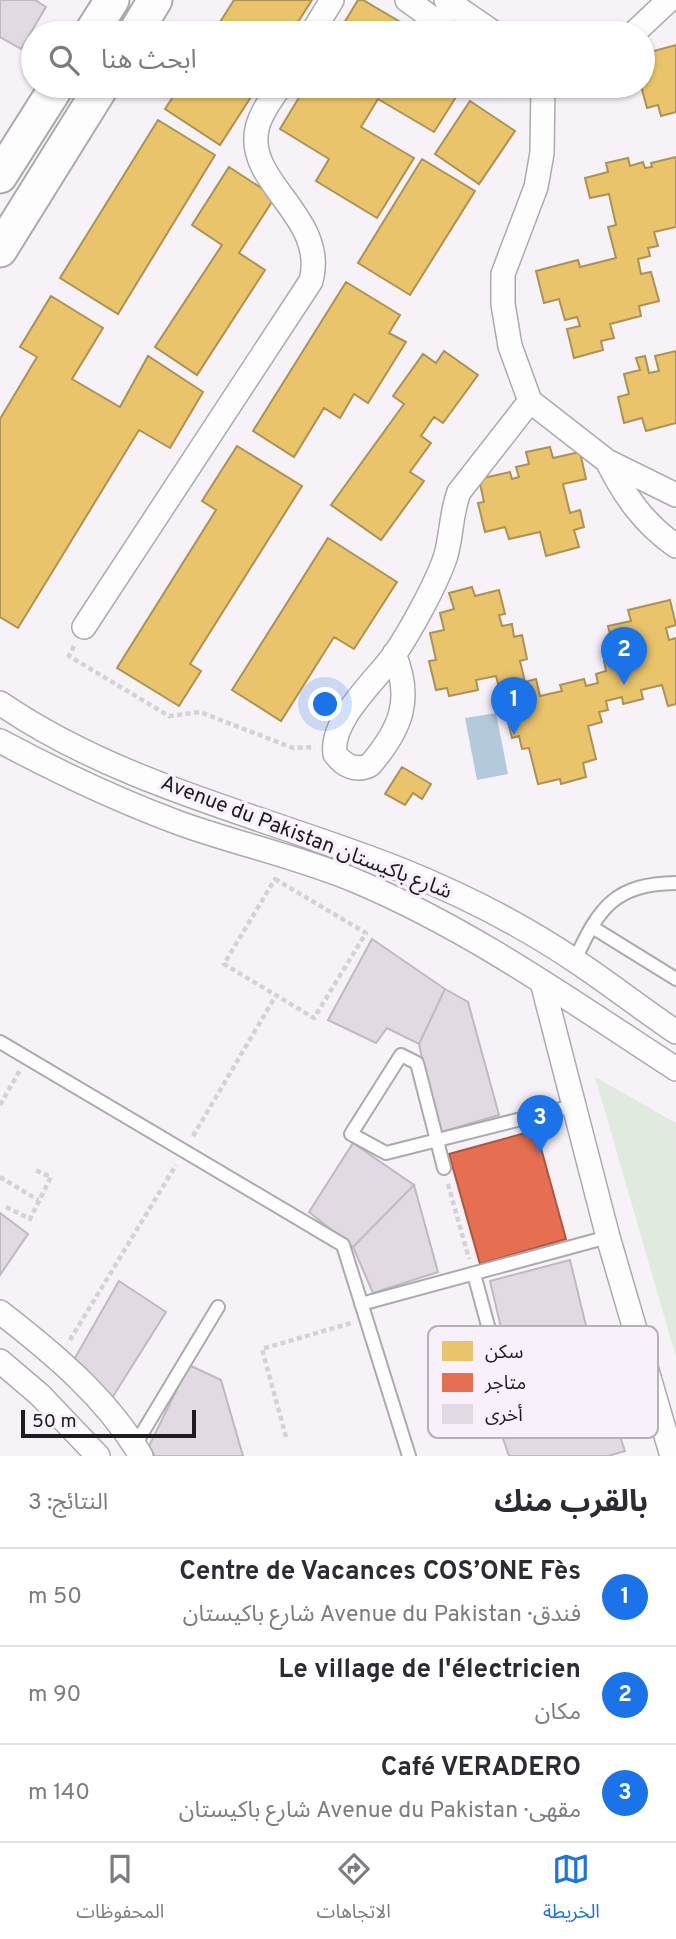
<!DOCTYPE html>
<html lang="ar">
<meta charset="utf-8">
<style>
body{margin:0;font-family:Overpass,"Noto Sans Arabic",sans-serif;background:#f7f7f7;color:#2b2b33;direction:rtl}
.scale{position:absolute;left:21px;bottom:18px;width:175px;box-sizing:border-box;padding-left:7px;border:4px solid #1e1c1f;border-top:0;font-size:19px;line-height:24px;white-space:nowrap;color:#1e1c1f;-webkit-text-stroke:5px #f8f0fa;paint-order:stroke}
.you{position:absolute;left:326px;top:705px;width:24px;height:24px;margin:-18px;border:5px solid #fff;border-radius:50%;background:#1a73e8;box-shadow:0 0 0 10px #1a73e833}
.badge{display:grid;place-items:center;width:46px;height:46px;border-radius:50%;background:#1a73e8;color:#fff;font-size:23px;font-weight:700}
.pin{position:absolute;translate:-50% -58px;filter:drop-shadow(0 2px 4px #0008)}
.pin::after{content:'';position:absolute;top:37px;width:24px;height:21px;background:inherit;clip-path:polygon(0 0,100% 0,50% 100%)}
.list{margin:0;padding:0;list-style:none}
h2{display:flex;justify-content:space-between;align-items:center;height:91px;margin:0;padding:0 28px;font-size:30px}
h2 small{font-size:23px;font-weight:400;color:#7c7c81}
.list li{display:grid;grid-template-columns:46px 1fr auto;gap:21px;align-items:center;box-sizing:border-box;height:98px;padding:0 28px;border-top:2px solid #e1e1e2}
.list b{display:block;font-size:26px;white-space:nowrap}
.list p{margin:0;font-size:23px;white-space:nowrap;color:#7c7c81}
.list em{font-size:23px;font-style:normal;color:#7c7c81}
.icon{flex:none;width:38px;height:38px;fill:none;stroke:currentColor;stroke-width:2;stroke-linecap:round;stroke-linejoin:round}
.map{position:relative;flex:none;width:676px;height:1456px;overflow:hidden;direction:ltr}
.search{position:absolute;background:#fff;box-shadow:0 2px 5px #0004;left:21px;right:21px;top:21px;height:77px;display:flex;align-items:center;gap:18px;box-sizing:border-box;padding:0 24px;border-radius:38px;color:#7c7c81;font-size:26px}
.sheet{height:385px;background:#fff}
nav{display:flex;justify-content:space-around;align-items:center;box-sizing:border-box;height:98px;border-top:2px solid #e1e1e2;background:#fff;font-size:19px;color:#7c7c81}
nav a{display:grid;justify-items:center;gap:4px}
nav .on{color:#1a73e8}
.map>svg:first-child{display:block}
</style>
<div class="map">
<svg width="676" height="1456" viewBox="0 0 676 1456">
<rect width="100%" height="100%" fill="#f7f2f8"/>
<path fill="#e0eadf" d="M 595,1077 L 676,1123 L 676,1357 Z"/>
<path fill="#b2cadc" d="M 496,713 L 508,774 L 477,780 L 465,718 Z"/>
<path fill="#e9c46a" stroke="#ac9254" stroke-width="2" d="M 234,0 L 312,0 L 291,33 L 213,33 Z
M 358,0 L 363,0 L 419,33 L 338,33 Z
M 676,45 L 676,112 L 661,116 L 658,105 L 647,108 L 641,86 L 643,54 Z
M 180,86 L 258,86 L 220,145 L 165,109 Z
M 306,86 L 463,86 L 434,132 L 378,99 L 361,127 L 414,158 L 377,218 L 316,181 L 329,159 L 280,129 Z
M 470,101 L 515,131 L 479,184 L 435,154 Z
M 158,120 L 215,155 L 118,314 L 60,278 Z
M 676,157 L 676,227 L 654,232 L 658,246 L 648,248 L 650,256 L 638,259 L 641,274 L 651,272 L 659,301 L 639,306 L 641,316 L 610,324 L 614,338 L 601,341 L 603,350 L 574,358 L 567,329 L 580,326 L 577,317 L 565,320 L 559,299 L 544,303 L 536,271 L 578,260 L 580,267 L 616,258 L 608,227 L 616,225 L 609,194 L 590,198 L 585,178 L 608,172 L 606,163 L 628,158 L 630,166 L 643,162 L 645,168 L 652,167 L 651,163 Z
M 422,159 L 475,191 L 410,295 L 358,263 Z
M 229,167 L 275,197 L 239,253 L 265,270 L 197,375 L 155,347 L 222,245 L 192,225 Z
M 346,282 L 400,315 L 389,333 L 406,342 L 368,403 L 354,394 L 340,418 L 324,408 L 294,457 L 253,431 Z
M 51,296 L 103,328 L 72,379 L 120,407 L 148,356 L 203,392 L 170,448 L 139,430 L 18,628 L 0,617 L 0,419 L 37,357 L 20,347 Z
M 444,351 L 478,375 L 443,423 L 434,417 L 421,436 L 431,443 L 410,472 L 424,481 L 381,540 L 331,505 L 404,404 L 393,396 L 423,354 L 436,363 Z
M 676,351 L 676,423 L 646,431 L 642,418 L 624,423 L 618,397 L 629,394 L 624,374 L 640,370 L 636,358 L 645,356 L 649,373 L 659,371 L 655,356 Z
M 237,446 L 302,486 L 190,664 L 201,671 L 179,706 L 117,668 L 216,510 L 202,501 Z
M 550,447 L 553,458 L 580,452 L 586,479 L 563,484 L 570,513 L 580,510 L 584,527 L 574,530 L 579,547 L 546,556 L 540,532 L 509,539 L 505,527 L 485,532 L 478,503 L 484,502 L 479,479 L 510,472 L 512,479 L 519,477 L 516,467 L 529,464 L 526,452 Z
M 328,538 L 397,582 L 354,649 L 334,637 L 281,721 L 232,690 Z
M 472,587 L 475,596 L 499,590 L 505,614 L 499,615 L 502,626 L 512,624 L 514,637 L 522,635 L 527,659 L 520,661 L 525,682 L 536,679 L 540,696 L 562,691 L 560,685 L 584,679 L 586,686 L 598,683 L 596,674 L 606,671 L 604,661 L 616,658 L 608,626 L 631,621 L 628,610 L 670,600 L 676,625 L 666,628 L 669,640 L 676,638 L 676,704 L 668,706 L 662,685 L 641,690 L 643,699 L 623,704 L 622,697 L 606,701 L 608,710 L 599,712 L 602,722 L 588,726 L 596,759 L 583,763 L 586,777 L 561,784 L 560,779 L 538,784 L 529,748 L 522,749 L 519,736 L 512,738 L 506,714 L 516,712 L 511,690 L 500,692 L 496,676 L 476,680 L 478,690 L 449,696 L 447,688 L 436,690 L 429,661 L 436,660 L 430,633 L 444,630 L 440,613 L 454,609 L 449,593 Z
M 402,767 L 431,784 L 422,799 L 413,793 L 405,805 L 385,794 Z"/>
<path fill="#e76f51" stroke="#ab5642" stroke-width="2" d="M 536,1130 L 566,1239 L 480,1264 L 449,1154 Z"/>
<path fill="#e1dae3" stroke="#bebabf" stroke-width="2" d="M 0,0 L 35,0 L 46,7 L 21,49 L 0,37 Z
M 372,939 L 445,989 L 419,1044 L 387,1028 L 376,1043 L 328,1020 Z
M 445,989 L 468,1002 L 499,1115 L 438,1133 L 419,1044 Z
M 353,1143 L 414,1185 L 353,1247 L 309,1212 Z
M 414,1185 L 438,1272 L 373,1293 L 353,1247 Z
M 0,1213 L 28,1234 L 0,1275 Z
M 570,1260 L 596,1367 L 516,1391 L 490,1281 Z
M 119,1281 L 166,1312 L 112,1398 L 71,1365 Z
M 189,1365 L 221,1380 L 243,1456 L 155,1456 L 149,1446 Z
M 596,1367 L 625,1451 L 608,1456 L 509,1456 L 500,1430 L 528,1423 L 516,1391 Z"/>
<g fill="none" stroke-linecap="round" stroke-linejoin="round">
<defs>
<path id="service" d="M 592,927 L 676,979
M 575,960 C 599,907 615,884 676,883
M 0,1042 L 343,1245 L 409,1456
M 444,1168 L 417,1063 L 401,1055 L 351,1134 L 386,1153 L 573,1106
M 474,1274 L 504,1385
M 361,1304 L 608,1237
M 135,1445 L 218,1307"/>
<path id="minor" d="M 407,0 L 453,33
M 446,0 L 494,33
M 312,33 L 332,0
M 634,33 L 669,0
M 543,86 L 542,153 L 536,187 L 503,274 L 503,304 L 510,346 L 530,401 L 607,461 L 676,495
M 607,461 C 624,495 644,524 676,546
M 84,627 L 311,281 C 328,217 245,183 257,129 C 260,113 272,99 280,86
M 394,654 C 413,699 401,729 370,765 C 356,772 344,766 335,754 C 330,720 376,680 394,655 C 410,632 438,581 446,555 C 452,533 451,513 459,492 L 530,401
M 0,703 C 121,786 269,817 404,871 C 463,895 524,926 577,962 C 610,984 642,1009 676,1032
M 0,741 C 58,772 117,800 179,823 C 237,844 299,857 356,881 C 470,929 573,1002 676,1069
M 542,982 L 608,1237 L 672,1456
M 0,1312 C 53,1353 107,1398 141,1456
M 0,1361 L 40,1395 L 98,1456"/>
<path id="secondary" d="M 91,33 L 112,0
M 135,33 L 155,0
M 0,176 L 57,86
M 0,250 L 102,86"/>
</defs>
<use href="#service" stroke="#adaaae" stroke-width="16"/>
<use href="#minor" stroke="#adaaae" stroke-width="26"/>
<use href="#secondary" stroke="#adaaae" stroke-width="37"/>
<path stroke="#d3d3d3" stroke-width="4.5" stroke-dasharray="5 3.5" stroke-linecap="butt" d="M 74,646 L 69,656 L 169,716 L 200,712 L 293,748 L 315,747
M 275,879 L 366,933 L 314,1018 L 224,964 Z
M 0,1105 L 20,1070
M 193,1136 L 275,997
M 0,1177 L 38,1200
M 448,1184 L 469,1259
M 6,1207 L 30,1219 L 51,1177 L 33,1169
M 70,1340 L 176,1165
M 286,1437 L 262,1349 L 351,1323"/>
<use href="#service" stroke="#fefdfe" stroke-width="12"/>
<use href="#minor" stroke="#fefdfe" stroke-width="23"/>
<use href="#secondary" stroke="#fefdfe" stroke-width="33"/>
</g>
<g text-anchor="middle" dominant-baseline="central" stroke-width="7" stroke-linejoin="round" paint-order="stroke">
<g font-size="21" fill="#1e1c1f" stroke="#f8f0fa">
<text transform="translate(306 838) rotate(21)">Avenue du Pakistan شارع باكيستان</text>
</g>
</g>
<rect x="428" y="1326" width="230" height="112" rx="10" fill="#f8f0fa" stroke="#b7b0b8" stroke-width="2"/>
<rect x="442" y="1341" width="31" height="20" fill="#e9c46a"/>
<rect x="442" y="1373" width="31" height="19" fill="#e76f51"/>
<rect x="442" y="1404" width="31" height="20" fill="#e1dae3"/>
<g font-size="19" fill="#1e1c1f">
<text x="485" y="1358">سكن</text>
<text x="485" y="1389">متاجر</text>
<text x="485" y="1421">أخرى</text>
</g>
</svg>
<div class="scale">50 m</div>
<div class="you"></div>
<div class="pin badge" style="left:514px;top:735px">1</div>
<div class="pin badge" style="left:624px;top:685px">2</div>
<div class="pin badge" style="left:540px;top:1153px">3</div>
<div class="search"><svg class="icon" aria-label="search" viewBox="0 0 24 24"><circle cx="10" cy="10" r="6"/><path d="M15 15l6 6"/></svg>ابحث هنا</div>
</div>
<section class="sheet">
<h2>بالقرب منك<small>النتائج: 3</small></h2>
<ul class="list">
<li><span class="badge">1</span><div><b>Centre de Vacances COS’ONE Fès</b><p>فندق · Avenue du Pakistan شارع باكيستان</p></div><em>50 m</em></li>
<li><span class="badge">2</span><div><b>Le village de l'électricien</b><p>مكان</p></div><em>90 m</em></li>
<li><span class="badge">3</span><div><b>Café VERADERO</b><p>مقهى · Avenue du Pakistan شارع باكيستان</p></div><em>140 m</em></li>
</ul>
</section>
<nav>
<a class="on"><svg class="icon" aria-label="map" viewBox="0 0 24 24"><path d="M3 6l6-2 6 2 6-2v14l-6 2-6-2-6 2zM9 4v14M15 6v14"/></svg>الخريطة</a>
<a><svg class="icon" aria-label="directions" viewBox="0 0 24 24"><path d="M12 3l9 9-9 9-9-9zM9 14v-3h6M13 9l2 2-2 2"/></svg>الاتجاهات</a>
<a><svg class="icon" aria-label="saved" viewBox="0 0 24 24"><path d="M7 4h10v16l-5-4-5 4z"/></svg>المحفوظات</a>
</nav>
